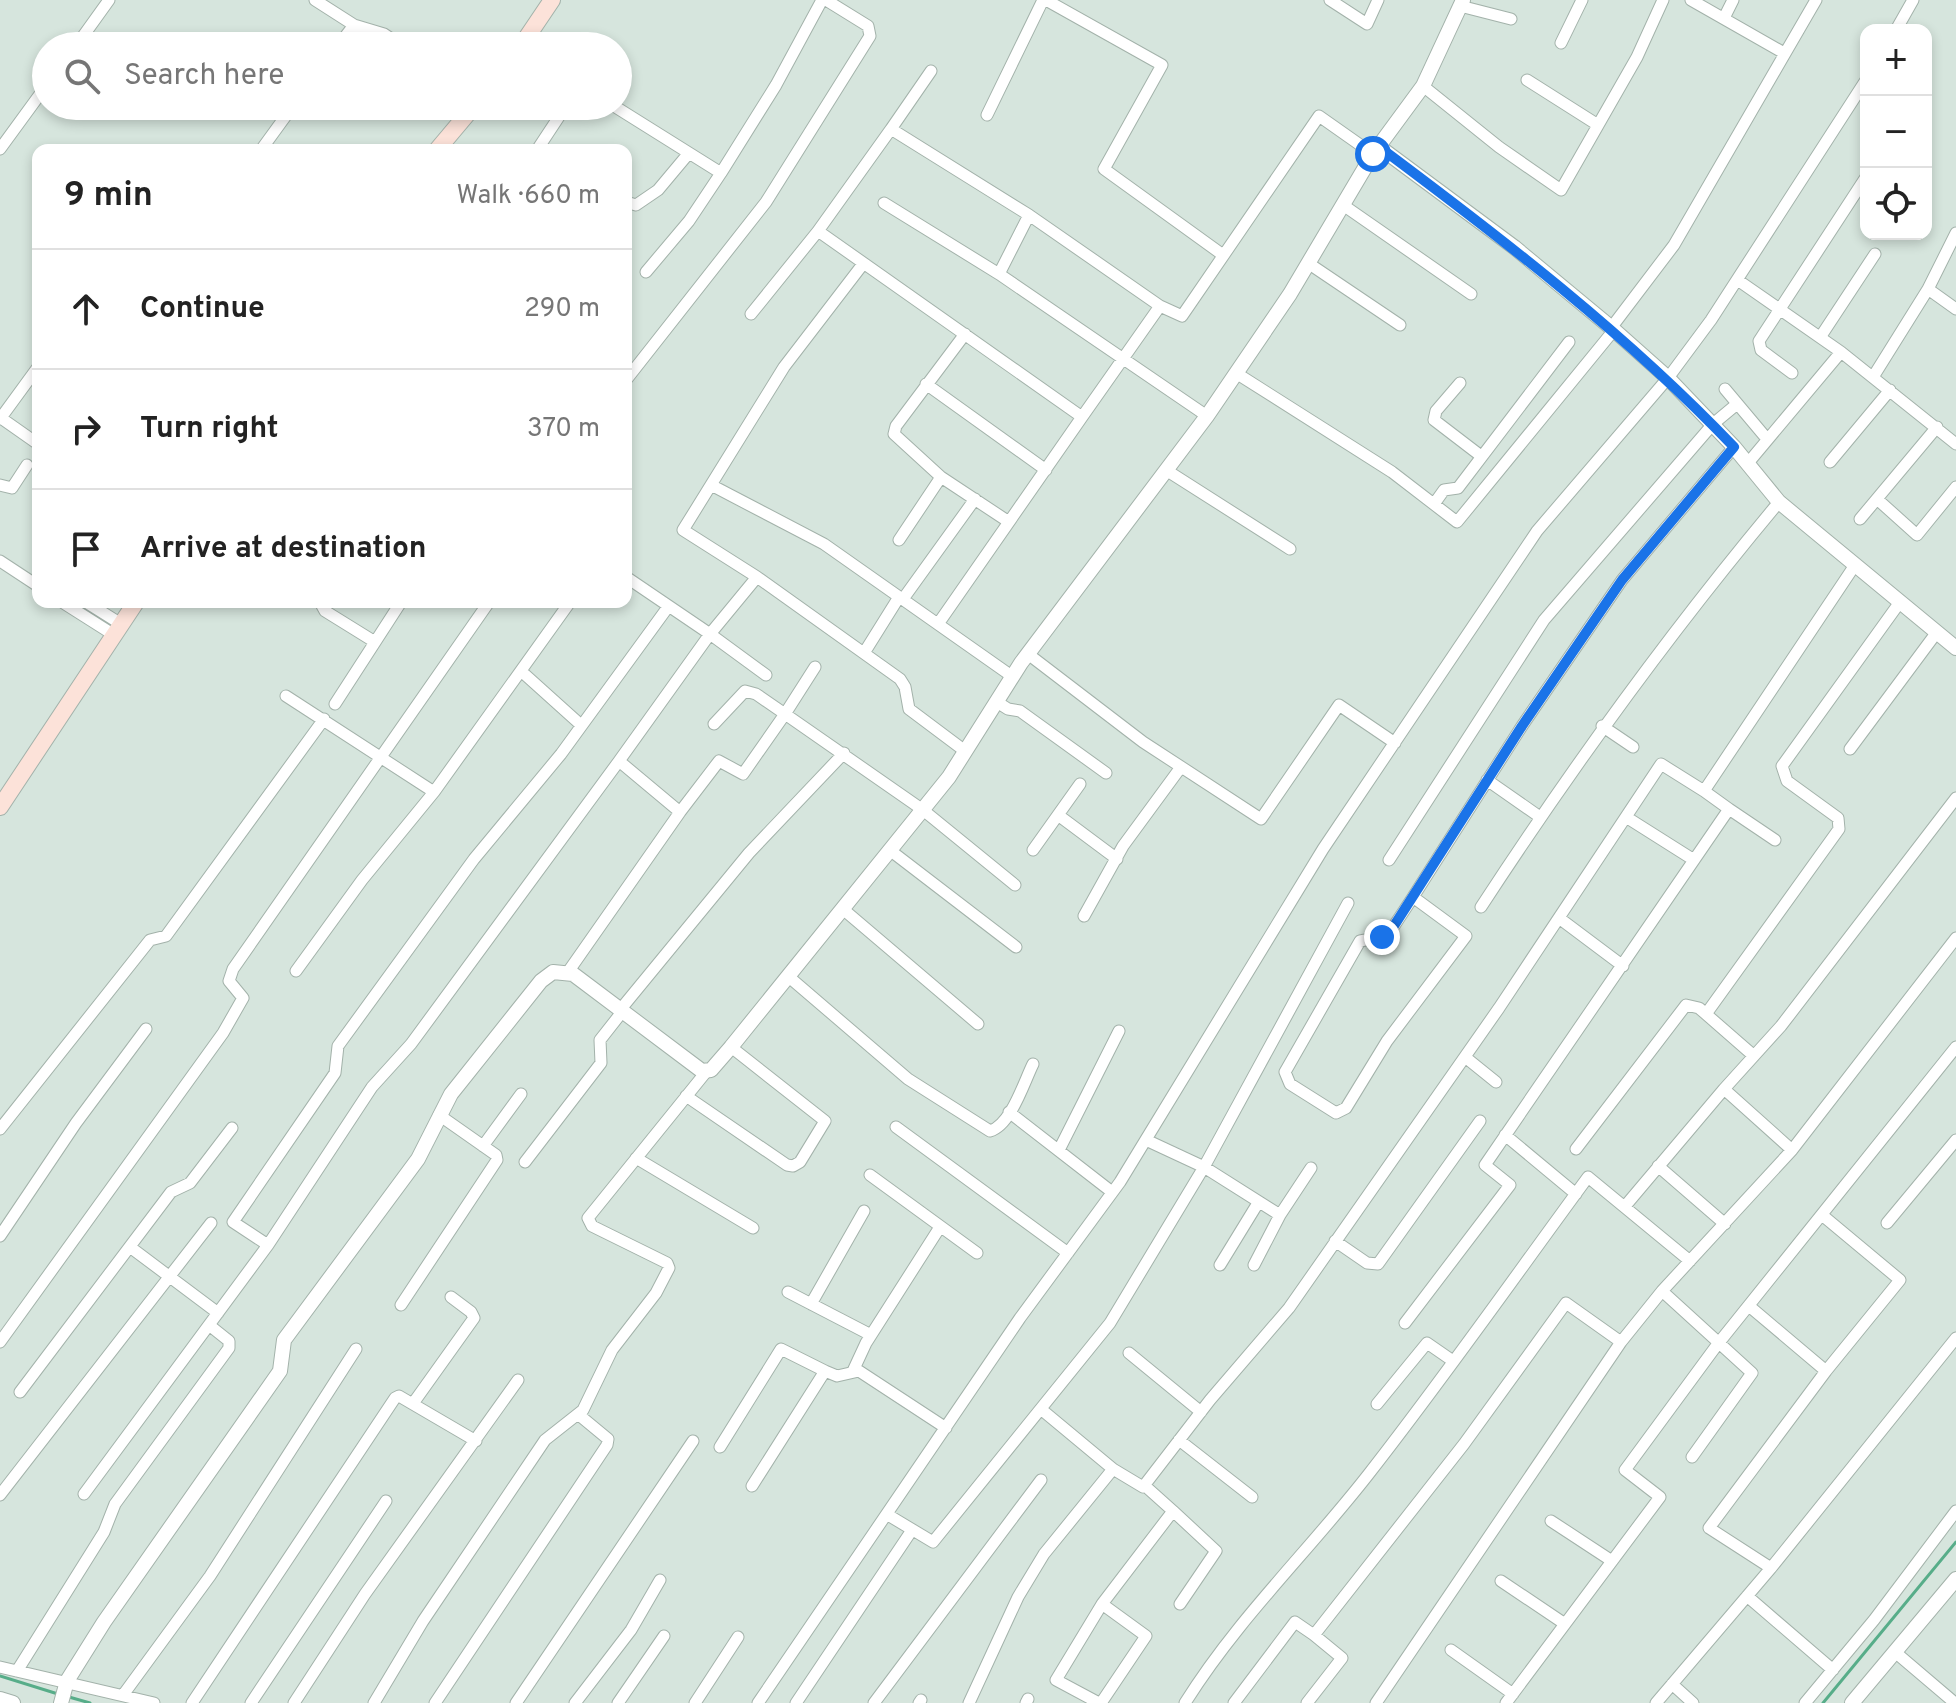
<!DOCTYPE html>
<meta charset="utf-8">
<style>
body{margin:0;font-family:Overpass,sans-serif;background:#f2f2f2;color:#222}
.controls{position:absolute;right:24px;top:24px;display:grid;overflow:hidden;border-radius:16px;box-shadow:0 4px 12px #0003}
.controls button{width:72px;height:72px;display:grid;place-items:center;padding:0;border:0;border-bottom:2px solid #e0e0e0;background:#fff;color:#222;font:40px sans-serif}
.stop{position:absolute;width:24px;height:24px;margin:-18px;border:6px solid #1a73e8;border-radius:50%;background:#fff}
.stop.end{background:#1a73e8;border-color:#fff;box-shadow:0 2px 8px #0008}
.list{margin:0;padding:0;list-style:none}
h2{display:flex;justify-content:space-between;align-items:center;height:104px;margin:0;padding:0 32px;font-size:34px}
h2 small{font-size:26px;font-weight:400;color:#767676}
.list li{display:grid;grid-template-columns:52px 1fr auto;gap:24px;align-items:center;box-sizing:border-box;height:120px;padding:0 32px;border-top:2px solid #e0e0e0}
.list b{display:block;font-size:30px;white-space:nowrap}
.list em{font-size:26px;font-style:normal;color:#767676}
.icon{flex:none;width:44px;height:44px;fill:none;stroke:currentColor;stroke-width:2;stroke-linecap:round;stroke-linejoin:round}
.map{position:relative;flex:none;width:1956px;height:1703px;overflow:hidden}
.search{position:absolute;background:#fff;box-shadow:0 4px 12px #0003;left:32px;top:32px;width:600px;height:88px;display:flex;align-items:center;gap:20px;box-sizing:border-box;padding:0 28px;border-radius:44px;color:#767676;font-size:30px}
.panel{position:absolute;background:#fff;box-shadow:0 4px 12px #0003;left:32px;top:144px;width:600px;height:464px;border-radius:16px}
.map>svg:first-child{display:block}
</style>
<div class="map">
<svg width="1956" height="1703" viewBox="0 0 1956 1703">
<rect width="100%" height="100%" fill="#d6e5dd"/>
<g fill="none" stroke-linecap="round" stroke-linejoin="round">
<path stroke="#57ad89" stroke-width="3" d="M 0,1676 L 58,1694
M 69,1697 L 90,1703
M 1823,1703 L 1956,1542"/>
<defs>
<path id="minor" d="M 315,0 L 354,25 L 384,34 L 402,46
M 1046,0 L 1162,65 L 1104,169 L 1223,255
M 1330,0 L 1367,24 L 1378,0
M 1691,0 L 1784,53
M 1460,6 L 1511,19
M 1724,18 L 1733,0
M 1896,30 L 1913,0
M 1561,43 L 1582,0
M 76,46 L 109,0
M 338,46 L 354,25
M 1527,80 L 1598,125
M 1423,86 L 1499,147 L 1561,190 L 1637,57 L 1663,0
M 614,106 L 721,173 L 776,85 L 822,0
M 987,115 L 1043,0
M 891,129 L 1029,215 L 1160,306 L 1082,417 L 818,231 Z
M 891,129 L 931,71
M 0,149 L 46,86
M 261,150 L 293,106
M 537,150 L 566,106
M 626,202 L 636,205 L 658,190 L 689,153
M 884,203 L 999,274 L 1207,416
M 1343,205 L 1471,294
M 1308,263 L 1400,325
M 646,272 L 689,221 L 721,173
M 999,274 L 1029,215
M 1739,281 L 1841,352 L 1748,463
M 1928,289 L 1956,309
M 1160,306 L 1182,316 L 1319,116 L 1373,154
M 751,314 L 818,231
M 1611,328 L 1674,245 L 1816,0
M 965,334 L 896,426 L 894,434 L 941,477 L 1009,522
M 1821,336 L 1875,254
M 1841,352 L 1956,444
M 1236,373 L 1392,472 L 1457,522 L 1614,330
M 1792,373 L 1761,350 L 1759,341 L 1866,177
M 1873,377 L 1928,289 L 1956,233
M 626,380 L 766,202 L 870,36 L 868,26 L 826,0
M 1460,383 L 1436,411 L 1434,420 L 1481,456
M 926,384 L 1046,470
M 1725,389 L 1767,439
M 1,418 L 38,444
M 0,419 L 38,367
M 1830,462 L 1890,390
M 1166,470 L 1290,549
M 0,485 L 12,488 L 27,465
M 713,486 L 824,544 L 1013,677
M 1877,499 L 1917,535 L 1956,487
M 1434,504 L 1444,490 L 1458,488 L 1569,342
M 1860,519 L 1937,427
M 899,540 L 941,477
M 0,561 L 38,586
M 626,577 L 710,634 L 757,577 L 900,679 L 905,687 L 909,709 L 965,751
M 757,577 L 683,530 L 784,367 L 863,264
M 903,599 L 975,499
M 62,602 L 114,635
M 86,602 L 121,624
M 320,602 L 325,611 L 375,642
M 938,624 L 1082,417
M 864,653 L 899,597
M 1028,654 L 1143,742 L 1261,819 L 1339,705 L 1395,743
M 521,671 L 581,725
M 286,696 L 434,792 L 570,602
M 997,702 L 1008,709 L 1020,711 L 1106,773
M 335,704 L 401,602
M 714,724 L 745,691 L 756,694 L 785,714 L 815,667
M 1602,726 L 1633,747
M 1850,749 L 1937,632
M 1487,780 L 1540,817
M 1729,809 L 1775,840
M 680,812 L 719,761 L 743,774 L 785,714 L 923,810 L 1015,885
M 1058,815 L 1117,859
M 1626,817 L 1694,860
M 1033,850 L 1080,784
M 891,851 L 1016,947
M 1389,860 L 1544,620 L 1713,424 L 1737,404
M 1413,897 L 1390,932 L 1382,937 L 1360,941 L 1285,1072 L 1290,1084 L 1336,1113 L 1346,1108 L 1387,1041 L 1466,936 L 1413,897 L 1522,726 L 1622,580 L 1734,447
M 1481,907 C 1573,766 1671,631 1779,502
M 844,910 L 978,1024
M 1084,916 L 1123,846 L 1181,767
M 1559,918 L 1623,966
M 296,971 L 362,880 L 434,792
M 568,972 L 680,812 L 619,761 L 710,634 L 766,675
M 789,977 L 908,1079 L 990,1131 C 1011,1125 1024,1082 1033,1064
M 620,1010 L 749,853 L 844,753
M 1706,1014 L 1839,829 L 1838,818 L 1787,781 L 1782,766 L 1900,602
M 1465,1057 L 1496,1082
M 686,1096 L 787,1165 L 793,1166 L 800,1162 L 825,1121 L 731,1047
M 1009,1112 L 1112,1192
M 896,1127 L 1068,1253
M 0,1129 L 150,940 L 166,936 L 324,719
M 1505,1135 L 1576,1194
M 1146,1140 L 1204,1167 L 1280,1215 L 1254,1265
M 483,1146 L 521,1094
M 1576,1149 L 1686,1005 L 1699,1008 L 1754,1056
M 1059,1150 L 1119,1031
M 1792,1150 L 1724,1089 L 1781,1026 L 1956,798
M 636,1158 L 753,1228
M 525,1162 L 601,1063 L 600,1040 L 622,1012
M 1658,1166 L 1725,1224
M 870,1175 L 977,1253
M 1626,1205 L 1724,1089
M 1280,1215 L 1311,1168
M 1822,1215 L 1900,1280 L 1826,1371
M 1887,1223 L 1956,1140
M 0,1236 L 76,1123 L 146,1029
M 1335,1241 L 1367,1263 L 1378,1264 L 1480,1121
M 268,1245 L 233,1222 L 335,1073 L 338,1046 L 474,859 L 561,754 L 668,607
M 130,1247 L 218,1313
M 1220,1265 L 1258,1203
M 1662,1291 L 1752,1373 L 1692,1457
M 788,1292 L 871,1335
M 811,1304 L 864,1211
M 401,1305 L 497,1160 L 496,1155 L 439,1115
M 1749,1306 L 1826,1371 L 1709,1528 L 1771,1568
M 1405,1323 L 1510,1185 L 1485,1165 L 1729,809 L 1704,791 L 1855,565
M 0,1342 L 223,1033 L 243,998 L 229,981 L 233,969 L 489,602
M 1129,1353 L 1201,1412
M 825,1371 L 837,1376 L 859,1371 L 946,1428
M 853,1371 L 866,1343 L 940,1227
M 20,1392 L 171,1192 L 190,1183 L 232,1128
M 414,1402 L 474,1318 L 471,1312 L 451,1297
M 1377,1404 L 1427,1343 L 1453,1361
M 1042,1410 L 1113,1469
M 1179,1440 L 1252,1497
M 720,1447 L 781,1349 L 825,1371 L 752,1486
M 84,1494 L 268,1245 L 372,1087 L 411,1044 L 619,761
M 0,1495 L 211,1223
M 1173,1511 L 1216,1551 L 1180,1604
M 888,1515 L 933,1542 L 1110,1323 L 1204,1167 L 1348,903
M 1551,1521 L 1612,1561
M 1501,1581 L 1565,1624
M 1747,1596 L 1833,1670
M 1451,1650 L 1513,1694
M 1895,1652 L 1955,1703
M 0,1667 L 154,1703
M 17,1671 L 104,1532 L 115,1504 L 229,1348 L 229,1341 L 209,1325
M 1672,1684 L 1693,1703
M 123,1695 L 210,1576 L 356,1349
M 192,1703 L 395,1398 L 399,1396 L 476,1441
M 251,1703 L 386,1501
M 294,1703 L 365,1594 L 518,1380
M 374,1703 L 423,1621 L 545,1440 L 583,1410 L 612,1350 L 656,1293 L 669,1268 L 667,1263 L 592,1226 L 588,1218 L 706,1072
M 435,1703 L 607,1445 L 608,1439 L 579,1415
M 516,1703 L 693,1441
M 575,1703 L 631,1630 L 660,1580
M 618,1703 L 664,1636
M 695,1703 L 738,1637
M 758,1703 L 1020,1318 L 1120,1182 L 1323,849 L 1537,531 L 1668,378 L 1711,320 L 1866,80
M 796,1703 L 912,1530
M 874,1703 L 1041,1480
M 919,1703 L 921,1700
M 969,1703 L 1018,1597 L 1044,1554 L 1113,1469 L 1143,1487 L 1210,1400 L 1289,1308 L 1499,1008 L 1661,764 L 1704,791
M 1026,1703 L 1028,1699
M 1099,1703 L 1056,1680 L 1102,1604 L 1173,1511 L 1144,1485
M 1101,1703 L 1146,1636 L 1102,1604
M 1185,1703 C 1238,1618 1310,1550 1371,1471 C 1446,1375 1516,1275 1588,1177 L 1690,1261
M 1234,1703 L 1295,1622 L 1314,1635 L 1464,1444 L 1566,1303 L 1621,1342
M 1307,1703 L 1342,1658 L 1314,1635
M 1376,1703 L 1621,1342 L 1662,1291 L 1792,1150 L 1956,938
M 1506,1703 L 1660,1497 L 1625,1470 L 1717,1345 L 1956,1047
M 1656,1703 L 1771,1568 L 1956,1338
M 1805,1703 L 1874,1620 L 1956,1511"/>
<path id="tertiary" d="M 1378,146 L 1514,247 L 1614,330 L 1668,378 L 1734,447 L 1779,502 L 1956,648
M 0,1699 L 13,1703
M 61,1703 L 67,1681 L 104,1622 L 280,1371 L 284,1340 L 418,1159 L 451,1094 L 541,981 L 553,972 L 573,974 L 702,1071 L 711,1070 L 731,1047 L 949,777 L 1021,663 L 1207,416 L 1290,294 L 1373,154 L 1423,86 L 1463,0
M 1852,1703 L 1956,1579"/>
<path id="secondary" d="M 521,46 L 552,0
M 437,150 L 474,106
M 0,807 L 136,602"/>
</defs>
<use href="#minor" stroke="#a3b2aa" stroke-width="13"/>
<use href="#tertiary" stroke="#a3b2aa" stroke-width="16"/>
<use href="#secondary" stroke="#a3b2aa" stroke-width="18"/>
<use href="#minor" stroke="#fff" stroke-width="11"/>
<use href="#tertiary" stroke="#fff" stroke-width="14"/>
<use href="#secondary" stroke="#fce2d9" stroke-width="16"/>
</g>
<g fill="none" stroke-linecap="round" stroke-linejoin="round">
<path stroke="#1a73e8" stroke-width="10" d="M 1373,154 L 1378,146 C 1504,240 1626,334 1734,447 L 1622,580 L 1522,726 L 1390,932 L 1382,937"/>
</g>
</svg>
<div class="controls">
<button>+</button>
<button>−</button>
<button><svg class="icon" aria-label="locate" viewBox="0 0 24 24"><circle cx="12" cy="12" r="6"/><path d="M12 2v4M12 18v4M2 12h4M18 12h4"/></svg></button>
</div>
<div class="stop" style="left:1373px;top:154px"></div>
<div class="stop end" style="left:1382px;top:937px"></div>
<div class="search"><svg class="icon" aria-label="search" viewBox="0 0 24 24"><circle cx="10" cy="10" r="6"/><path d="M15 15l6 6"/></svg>Search here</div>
<section class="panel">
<h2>9 min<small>Walk · 660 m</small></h2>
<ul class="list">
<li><svg class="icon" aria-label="ahead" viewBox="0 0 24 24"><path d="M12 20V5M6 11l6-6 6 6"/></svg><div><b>Continue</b></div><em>290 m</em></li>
<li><svg class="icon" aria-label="right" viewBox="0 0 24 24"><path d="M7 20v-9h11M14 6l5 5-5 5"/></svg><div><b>Turn right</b></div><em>370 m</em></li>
<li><svg class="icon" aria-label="arrive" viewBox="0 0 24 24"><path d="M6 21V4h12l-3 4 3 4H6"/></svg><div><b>Arrive at destination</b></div></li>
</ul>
</section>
</div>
